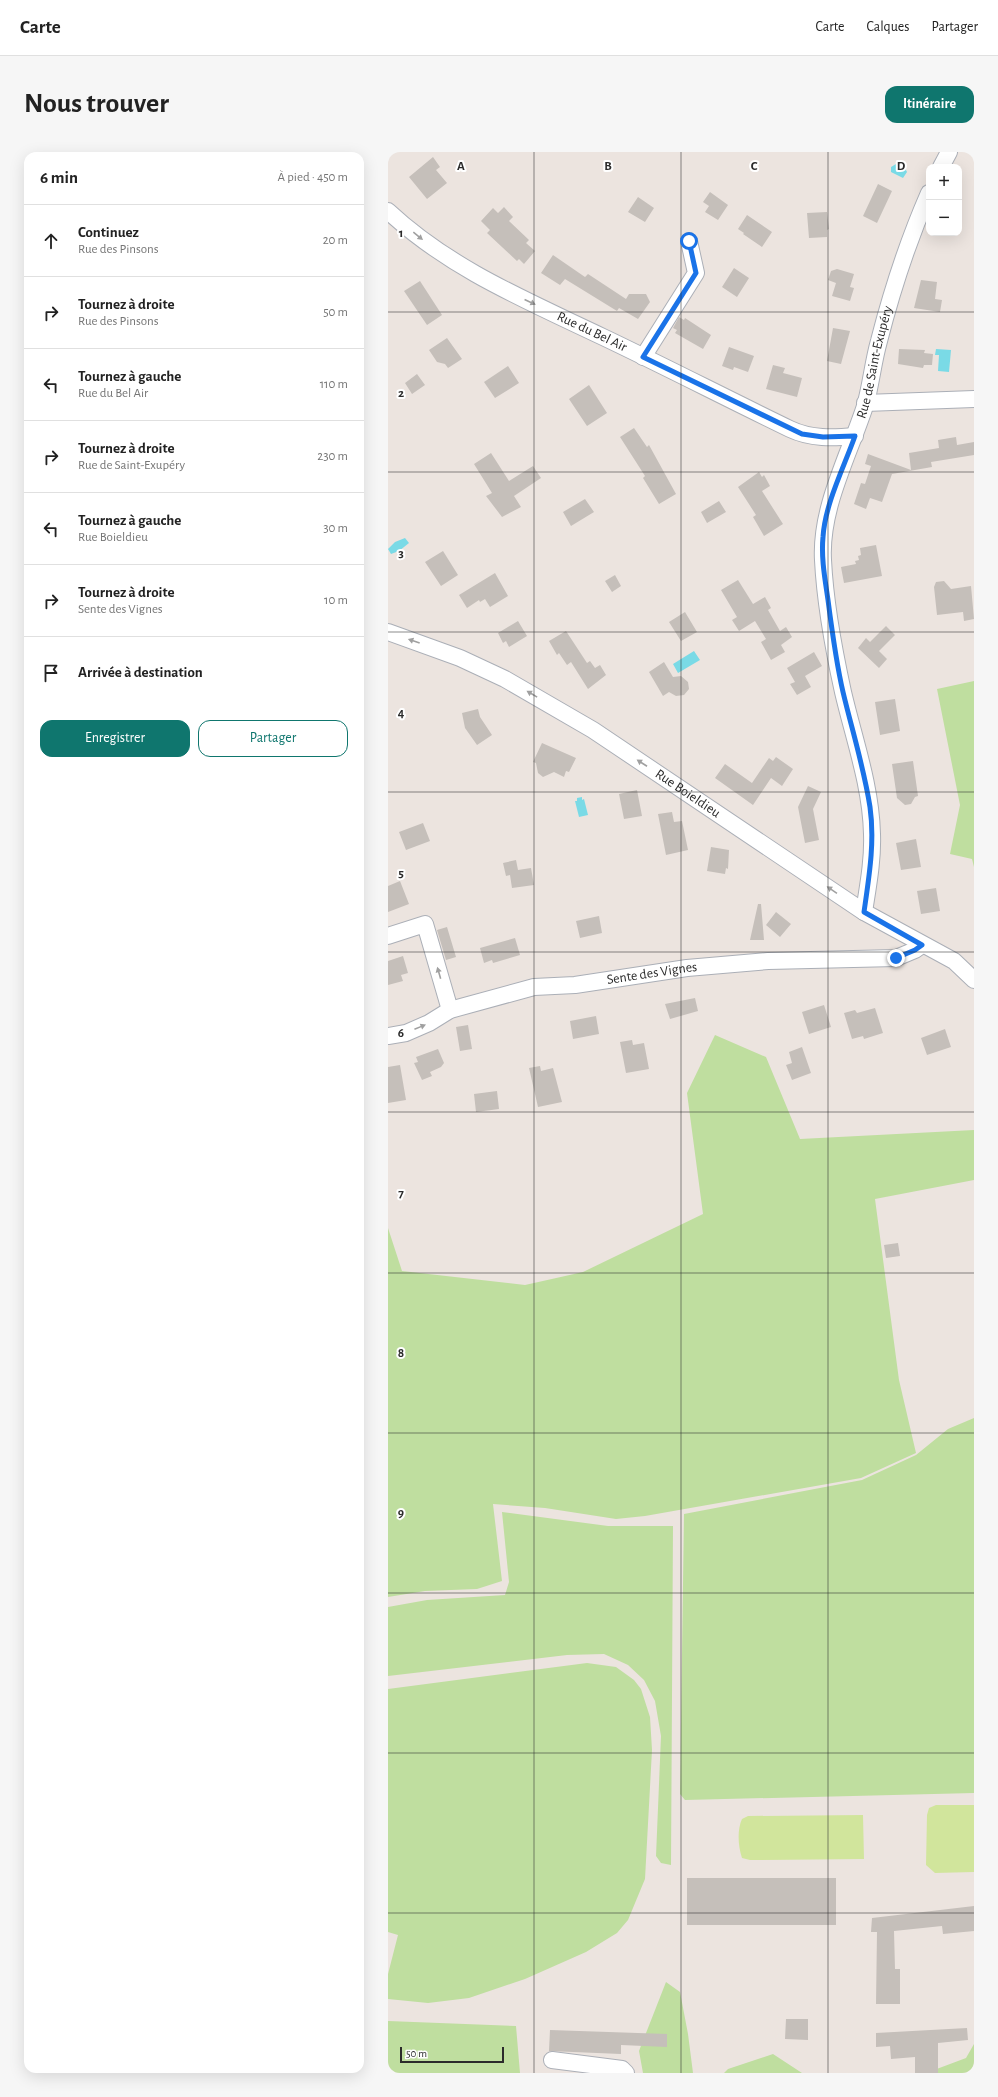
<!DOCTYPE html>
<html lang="fr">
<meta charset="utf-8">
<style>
body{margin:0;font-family:"Alegreya Sans",sans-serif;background:#f6f6f6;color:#222}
.controls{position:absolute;right:12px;top:12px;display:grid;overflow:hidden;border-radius:8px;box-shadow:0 4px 16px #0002}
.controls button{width:36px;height:36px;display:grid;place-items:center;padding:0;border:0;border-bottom:1px solid #e0e0e0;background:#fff;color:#222;font:20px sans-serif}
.scale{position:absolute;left:12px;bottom:10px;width:104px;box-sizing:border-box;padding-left:4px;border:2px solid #2b2b2b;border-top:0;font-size:11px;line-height:14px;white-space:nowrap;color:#2b2b2b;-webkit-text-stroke:3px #fff;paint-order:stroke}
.stop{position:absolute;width:12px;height:12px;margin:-9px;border:3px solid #1a73e8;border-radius:50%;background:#fff}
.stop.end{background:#1a73e8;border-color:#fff;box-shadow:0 1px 4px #0008}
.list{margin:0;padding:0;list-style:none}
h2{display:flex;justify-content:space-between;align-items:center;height:52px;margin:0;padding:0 16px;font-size:17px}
h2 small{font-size:13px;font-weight:400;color:#767676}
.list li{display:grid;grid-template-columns:26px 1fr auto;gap:12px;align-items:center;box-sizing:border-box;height:72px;padding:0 16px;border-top:1px solid #e0e0e0}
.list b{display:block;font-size:15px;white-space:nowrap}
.list p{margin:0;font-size:13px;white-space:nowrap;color:#767676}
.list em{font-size:13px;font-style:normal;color:#767676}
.actions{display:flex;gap:8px;padding:12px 16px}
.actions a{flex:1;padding:9px 0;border:1px solid #0f766e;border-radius:12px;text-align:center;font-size:14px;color:#0f766e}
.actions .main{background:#0f766e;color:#fff}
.icon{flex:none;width:22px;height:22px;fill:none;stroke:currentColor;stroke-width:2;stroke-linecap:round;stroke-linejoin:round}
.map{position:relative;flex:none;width:586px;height:1921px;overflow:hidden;border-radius:12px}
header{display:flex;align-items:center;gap:24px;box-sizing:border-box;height:56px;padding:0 20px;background:#fff;border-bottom:1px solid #e0e0e0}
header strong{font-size:19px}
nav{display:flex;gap:22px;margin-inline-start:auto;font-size:14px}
.intro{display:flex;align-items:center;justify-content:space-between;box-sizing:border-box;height:96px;padding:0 24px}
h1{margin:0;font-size:28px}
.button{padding:10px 18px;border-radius:12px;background:#0f766e;color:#fff;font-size:14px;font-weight:700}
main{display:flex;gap:24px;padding:0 24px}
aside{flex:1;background:#fff;border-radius:12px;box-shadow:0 4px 16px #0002}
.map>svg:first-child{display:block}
</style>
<header>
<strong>Carte</strong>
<nav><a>Carte</a><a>Calques</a><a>Partager</a></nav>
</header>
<div class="intro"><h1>Nous trouver</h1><a class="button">Itinéraire</a></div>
<main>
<aside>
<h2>6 min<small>À pied · 450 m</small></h2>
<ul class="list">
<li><svg class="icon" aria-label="ahead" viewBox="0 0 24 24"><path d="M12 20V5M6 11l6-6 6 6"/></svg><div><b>Continuez</b><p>Rue des Pinsons</p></div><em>20 m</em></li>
<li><svg class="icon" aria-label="right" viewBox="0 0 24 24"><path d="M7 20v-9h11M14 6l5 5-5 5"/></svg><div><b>Tournez à droite</b><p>Rue des Pinsons</p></div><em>50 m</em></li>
<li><svg class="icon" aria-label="left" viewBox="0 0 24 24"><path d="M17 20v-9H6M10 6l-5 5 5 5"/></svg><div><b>Tournez à gauche</b><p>Rue du Bel Air</p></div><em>110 m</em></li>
<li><svg class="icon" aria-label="right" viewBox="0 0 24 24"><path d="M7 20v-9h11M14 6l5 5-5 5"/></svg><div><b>Tournez à droite</b><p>Rue de Saint-Exupéry</p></div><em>230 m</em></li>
<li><svg class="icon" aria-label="left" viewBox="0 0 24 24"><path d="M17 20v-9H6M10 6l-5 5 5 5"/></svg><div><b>Tournez à gauche</b><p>Rue Boieldieu</p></div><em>30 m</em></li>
<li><svg class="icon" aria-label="right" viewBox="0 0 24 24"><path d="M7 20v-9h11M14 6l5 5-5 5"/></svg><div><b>Tournez à droite</b><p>Sente des Vignes</p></div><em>10 m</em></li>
<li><svg class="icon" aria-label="arrive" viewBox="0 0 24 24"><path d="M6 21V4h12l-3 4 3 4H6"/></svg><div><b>Arrivée à destination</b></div></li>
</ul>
<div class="actions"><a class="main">Enregistrer</a><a>Partager</a></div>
</aside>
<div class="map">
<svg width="586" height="1921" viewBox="0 0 586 1921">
<rect width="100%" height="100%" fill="#ece4df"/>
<path fill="#bfde9f" d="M 586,529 L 586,715 L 584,707 L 562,702 L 572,653 L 549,537 Z
M 327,883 L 378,905 L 412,987 L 586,978 L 586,1028 L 487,1047 L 511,1228 L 528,1301 L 473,1326 L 257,1364 L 228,1367 L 157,1356 L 105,1352 L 114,1429 L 89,1437 L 37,1439 L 0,1445 L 0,1076 L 14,1119 L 137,1133 L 195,1120 L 315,1062 L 299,941 Z
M 586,1266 L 586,1641 L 297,1648 L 292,1642 L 296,1362 L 474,1328 L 528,1303 L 560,1277 Z
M 114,1360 L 220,1374 L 285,1374 L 283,1713 L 273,1711 L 268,1704 L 273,1584 L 267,1549 L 256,1528 L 240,1513 L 216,1502 L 179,1503 L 0,1524 L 0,1455 L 39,1448 L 117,1443 L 121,1430 Z
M 199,1511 L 228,1515 L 246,1528 L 253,1537 L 262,1565 L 264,1598 L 257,1727 L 240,1768 L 229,1781 L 198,1800 L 137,1827 L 81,1846 L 40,1851 L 0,1847 L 0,1822 L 10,1783 L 0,1780 L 0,1537 Z
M 278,1830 L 292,1840 L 300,1882 L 305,1921 L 255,1921 L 251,1899 Z
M 586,1859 L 586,1921 L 538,1921 L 578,1906 L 586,1892 Z
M 0,1869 L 128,1874 L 132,1921 L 0,1921 Z
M 385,1902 L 414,1921 L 336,1921 L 340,1917 Z"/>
<path fill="#d1e59c" d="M 548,1653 L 586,1653 L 586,1720 L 547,1721 L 538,1713 L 539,1663 L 541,1656 Z
M 475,1663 L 476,1707 L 362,1708 L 354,1706 C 350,1694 349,1678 354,1667 L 360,1664 Z"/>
<path fill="#7adae6" d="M 508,12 L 516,14 L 519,20 L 515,26 L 503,20 L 503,15 Z
M 548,197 L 563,198 L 561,220 L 550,219 L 551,203 L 547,203 Z
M 17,386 L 21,391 L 11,399 L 3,402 L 0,397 L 7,390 Z
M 306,499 L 312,508 L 290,521 L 285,512 Z
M 194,645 L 194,648 L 196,647 L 200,663 L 191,665 L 187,649 L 189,649 L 189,646 Z"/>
<path fill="#c5bfba" d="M 45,5 L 52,15 L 48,18 L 59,31 L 39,47 L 21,25 Z
M 490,32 L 504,39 L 489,71 L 475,64 Z
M 322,40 L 340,53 L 330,68 L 317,60 L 321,54 L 315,50 Z
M 250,45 L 266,56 L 257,70 L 240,60 Z
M 116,55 L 125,65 L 121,69 L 141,88 L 138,91 L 147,99 L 136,112 L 131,107 L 129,109 L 99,81 L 102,78 L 93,69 L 105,56 L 110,61 Z
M 439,60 L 441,77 L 439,78 L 439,85 L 421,86 L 419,61 Z
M 359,63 L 384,80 L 374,95 L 355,82 L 356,81 L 350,77 Z
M 165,103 L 197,125 L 200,122 L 238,147 L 241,142 L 258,142 L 262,150 L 250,167 L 231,156 L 229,159 L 177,127 L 172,133 L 153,121 Z
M 346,116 L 361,126 L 349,145 L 334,135 Z
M 449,117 L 466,122 L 462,135 L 466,136 L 462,149 L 444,144 L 448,131 L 440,128 L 443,119 Z
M 533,128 L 549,130 L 547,147 L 554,148 L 552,160 L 526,156 Z
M 32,129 L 54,163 L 39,173 L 16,139 Z
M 291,165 L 296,168 L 297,166 L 323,183 L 315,197 L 287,181 L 289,178 L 285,176 Z
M 445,176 L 462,179 L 453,212 L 439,209 Z
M 59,186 L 74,207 L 60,216 L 57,212 L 49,210 L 41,198 Z
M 341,195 L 366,204 L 360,220 L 346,215 L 345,218 L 334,214 Z
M 511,197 L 537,198 L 536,201 L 545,202 L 544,213 L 536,213 L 535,216 L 510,212 Z
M 385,213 L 397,216 L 395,221 L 414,226 L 409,245 L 378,237 Z
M 120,214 L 131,231 L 107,246 L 96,230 Z
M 29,222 L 37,233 L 24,242 L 17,231 Z
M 201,233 L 219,261 L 199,274 L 181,247 Z
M 246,276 L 259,295 L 261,293 L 288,342 L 271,352 L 255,326 L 257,324 L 232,285 Z
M 568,285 L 569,293 L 586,290 L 586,303 L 543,310 L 544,315 L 504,322 L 494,350 L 482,346 L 478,357 L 466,352 L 473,331 L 477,332 L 483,314 L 477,312 L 480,302 L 523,318 L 521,301 L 551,296 L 550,288 Z
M 103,301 L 121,329 L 145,314 L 153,326 L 126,344 L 133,355 L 114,365 L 98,344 L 104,341 L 86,312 Z
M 371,320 L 374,325 L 376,323 L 382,334 L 374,339 L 395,372 L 376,384 L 365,365 L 368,363 L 350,335 Z
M 197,347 L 206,360 L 183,374 L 175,360 Z
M 331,349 L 338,360 L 319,371 L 313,360 Z
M 488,393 L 494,424 L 456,431 L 453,415 L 468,412 L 467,409 L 471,408 L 470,404 L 473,403 L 472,396 Z
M 55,399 L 70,423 L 53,434 L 37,410 Z
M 107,421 L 120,444 L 102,455 L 97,447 L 92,450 L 91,448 L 79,456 L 71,443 Z
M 227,423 L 233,434 L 224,440 L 217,429 Z
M 350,428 L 365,452 L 377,445 L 383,456 L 380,458 L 392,479 L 398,475 L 404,485 L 393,493 L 397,500 L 383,508 L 373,490 L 378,487 L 367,469 L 351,479 L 344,468 L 349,465 L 333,438 Z
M 556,429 L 563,437 L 583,434 L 586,467 L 576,469 L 575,460 L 549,463 L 546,435 L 548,430 Z
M 297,460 L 309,480 L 293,489 L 281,470 Z
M 130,469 L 139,484 L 121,495 L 118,489 L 115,491 L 110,481 Z
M 498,474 L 507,483 L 491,499 L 499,507 L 491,516 L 470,496 L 478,486 L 482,490 Z
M 178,479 L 199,511 L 202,509 L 207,516 L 212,513 L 218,523 L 200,537 L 183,510 L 179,513 L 171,501 L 169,503 L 161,489 Z
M 426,500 L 434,514 L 417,524 L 423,535 L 409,543 L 402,532 L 407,530 L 399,516 Z
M 276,510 L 285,525 L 293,524 L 300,530 L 301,537 L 296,543 L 288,544 L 281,540 L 275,544 L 261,520 Z
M 507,547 L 512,579 L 492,583 L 487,550 Z
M 90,557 L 92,565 L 104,583 L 89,593 L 77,576 L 74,561 Z
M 154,591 L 188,606 L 181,620 L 178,619 L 176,625 L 166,620 L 155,625 L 150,621 L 148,611 L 145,610 Z
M 388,605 L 405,617 L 394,634 L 383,626 L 365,653 L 327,626 L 337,612 L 364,631 L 381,606 L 385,609 Z
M 525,609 L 530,644 L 527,645 L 523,652 L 517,653 L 509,646 L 504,612 Z
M 420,634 L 433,640 L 425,657 L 431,688 L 417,691 L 410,655 Z
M 249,638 L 254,664 L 236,667 L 231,642 Z
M 284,660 L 286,670 L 294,669 L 300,698 L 278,703 L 270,662 Z
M 35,671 L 42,689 L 18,698 L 11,680 Z
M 528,687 L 533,715 L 513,718 L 508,691 Z
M 323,695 L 341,698 L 340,717 L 338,716 L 337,722 L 319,719 Z
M 128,708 L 130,718 L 143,716 L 146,733 L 124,736 L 122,723 L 118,724 L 115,711 Z
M 12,729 L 21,752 L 0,760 L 0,734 Z
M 548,736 L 552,759 L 533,762 L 529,739 Z
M 370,752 L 373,752 L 376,788 L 362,788 Z
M 388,760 L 403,772 L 392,785 L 378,773 Z
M 211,764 L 214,781 L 192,786 L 188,769 Z
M 59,775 L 68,805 L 58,808 L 49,778 Z
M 127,786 L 132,803 L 105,811 L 104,808 L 96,811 L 92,796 Z
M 15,804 L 20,821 L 13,823 L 15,829 L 0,833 L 0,809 Z
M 307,846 L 310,859 L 282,867 L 277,852 Z
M 436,853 L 443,875 L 421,882 L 414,860 Z
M 487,856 L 495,881 L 476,887 L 475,884 L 464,887 L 456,861 L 467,858 L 469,861 Z
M 208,864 L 211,882 L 185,887 L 182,869 Z
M 80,873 L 84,897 L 72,899 L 68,875 Z
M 557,877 L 563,895 L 539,903 L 533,886 Z
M 244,888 L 245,893 L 256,891 L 261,917 L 238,921 L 232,890 Z
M 414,895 L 423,921 L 404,928 L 398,913 L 404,911 L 401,900 Z
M 50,897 L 56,911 L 53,915 L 42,920 L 44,924 L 34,928 L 26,911 L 30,910 L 28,905 Z
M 12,913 L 18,948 L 0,951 L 0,915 Z
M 152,914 L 153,919 L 165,916 L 174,950 L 150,955 L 141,916 Z
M 109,939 L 111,957 L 88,960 L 86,942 Z
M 510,1091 L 512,1104 L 498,1106 L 496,1093 Z
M 299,1726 L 448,1726 L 448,1773 L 299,1773 Z
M 586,1754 L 586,1779 L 555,1782 L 554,1774 L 506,1779 L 507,1817 L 512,1817 L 512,1852 L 488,1852 L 489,1780 L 483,1780 L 484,1766 Z
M 398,1867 L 420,1867 L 420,1888 L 397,1887 Z
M 579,1876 L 580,1888 L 550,1891 L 550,1921 L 527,1921 L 527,1905 L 503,1907 L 502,1894 L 488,1895 L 488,1881 Z
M 162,1878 L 279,1882 L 279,1895 L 233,1893 L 233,1902 L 161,1899 Z"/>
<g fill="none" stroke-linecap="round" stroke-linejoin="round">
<defs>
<g id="minor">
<path d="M 553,15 L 561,0"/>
<path id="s1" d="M 0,59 C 62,117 140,149 215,185 C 278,215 340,247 402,277 C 423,287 445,286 467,284"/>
<path d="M 255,205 L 308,121 L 301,89"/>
<path d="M 477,251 L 586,247"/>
<path id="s2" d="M 0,480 L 72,506 L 117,527 L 205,578 L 476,760 L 566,809 L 586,828"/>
<path id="s3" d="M 476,760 C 480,734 485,708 484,682 C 483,634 466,587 455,540 C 446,499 437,449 435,408 C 432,356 461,303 477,254 C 483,233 485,210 491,189 C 504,138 520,89 541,41"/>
<path d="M 0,784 L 37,772 L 62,858"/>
<path id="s4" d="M 0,884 L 18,881 L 41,871 L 62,858 L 146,835 L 187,833 L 299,816 L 380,809 L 508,806 L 527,798 L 534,793"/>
<path d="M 164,1908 L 234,1917 L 238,1921"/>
</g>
</defs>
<use href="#minor" stroke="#abafb7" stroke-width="18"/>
<use href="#minor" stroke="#fff" stroke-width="16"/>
</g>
<defs><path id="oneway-solid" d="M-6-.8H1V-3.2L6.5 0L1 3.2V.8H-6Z"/></defs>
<g fill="#a0a0a0">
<use href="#oneway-solid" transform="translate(30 84) rotate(39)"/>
<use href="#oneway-solid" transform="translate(142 150) rotate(25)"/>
<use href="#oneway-solid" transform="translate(26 489) rotate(-161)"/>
<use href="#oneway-solid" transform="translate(144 542) rotate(-149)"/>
<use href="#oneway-solid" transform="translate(254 611) rotate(-147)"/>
<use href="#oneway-solid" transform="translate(444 738) rotate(-146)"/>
<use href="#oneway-solid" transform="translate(51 821) rotate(-106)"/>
<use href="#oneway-solid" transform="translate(32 875) rotate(-22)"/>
</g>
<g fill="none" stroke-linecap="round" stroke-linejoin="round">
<path stroke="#1a73e8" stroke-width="5" d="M 301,89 L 308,121 L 255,205 L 414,282 L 435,285 L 467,284 C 456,315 437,352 435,385 C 433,406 437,427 440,448 C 444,479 448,510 455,540 C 464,578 476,616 482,655 C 487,690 481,725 476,760 L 534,793 L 527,798 L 508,806"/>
</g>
<path fill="none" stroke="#2b2b2b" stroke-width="1" stroke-opacity="0.55" d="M 146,0 L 146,1921M 293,0 L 293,1921M 440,0 L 440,1921M 0,160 L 586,160M 0,320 L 586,320M 0,480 L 586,480M 0,640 L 586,640M 0,800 L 586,800M 0,960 L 586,960M 0,1121 L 586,1121M 0,1281 L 586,1281M 0,1441 L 586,1441M 0,1601 L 586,1601M 0,1761 L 586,1761"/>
<g text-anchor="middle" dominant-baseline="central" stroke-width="4" stroke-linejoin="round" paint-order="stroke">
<g font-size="14" fill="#2b2b2b" stroke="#fff">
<text stroke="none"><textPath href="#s1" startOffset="238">Rue du Bel Air</textPath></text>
<text stroke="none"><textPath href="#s3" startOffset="563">Rue de Saint-Exupéry</textPath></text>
<text stroke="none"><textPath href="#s2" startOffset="342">Rue Boieldieu</textPath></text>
<text stroke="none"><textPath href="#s4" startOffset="274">Sente des Vignes</textPath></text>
</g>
</g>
<g font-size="13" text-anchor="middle" font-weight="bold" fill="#2b2b2b" stroke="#fff" stroke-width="4" stroke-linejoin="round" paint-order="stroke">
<text x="73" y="18">A</text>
<text x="220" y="18">B</text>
<text x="366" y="18">C</text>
<text x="513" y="18">D</text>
<text x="13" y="85">1</text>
<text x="13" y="245">2</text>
<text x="13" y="405">3</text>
<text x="13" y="565">4</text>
<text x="13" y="725">5</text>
<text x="13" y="885">6</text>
<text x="13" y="1045">7</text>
<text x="13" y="1205">8</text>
<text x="13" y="1365">9</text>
</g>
</svg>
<div class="controls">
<button>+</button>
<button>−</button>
</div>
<div class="scale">50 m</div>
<div class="stop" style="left:301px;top:89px"></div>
<div class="stop end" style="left:508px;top:806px"></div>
</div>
</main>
